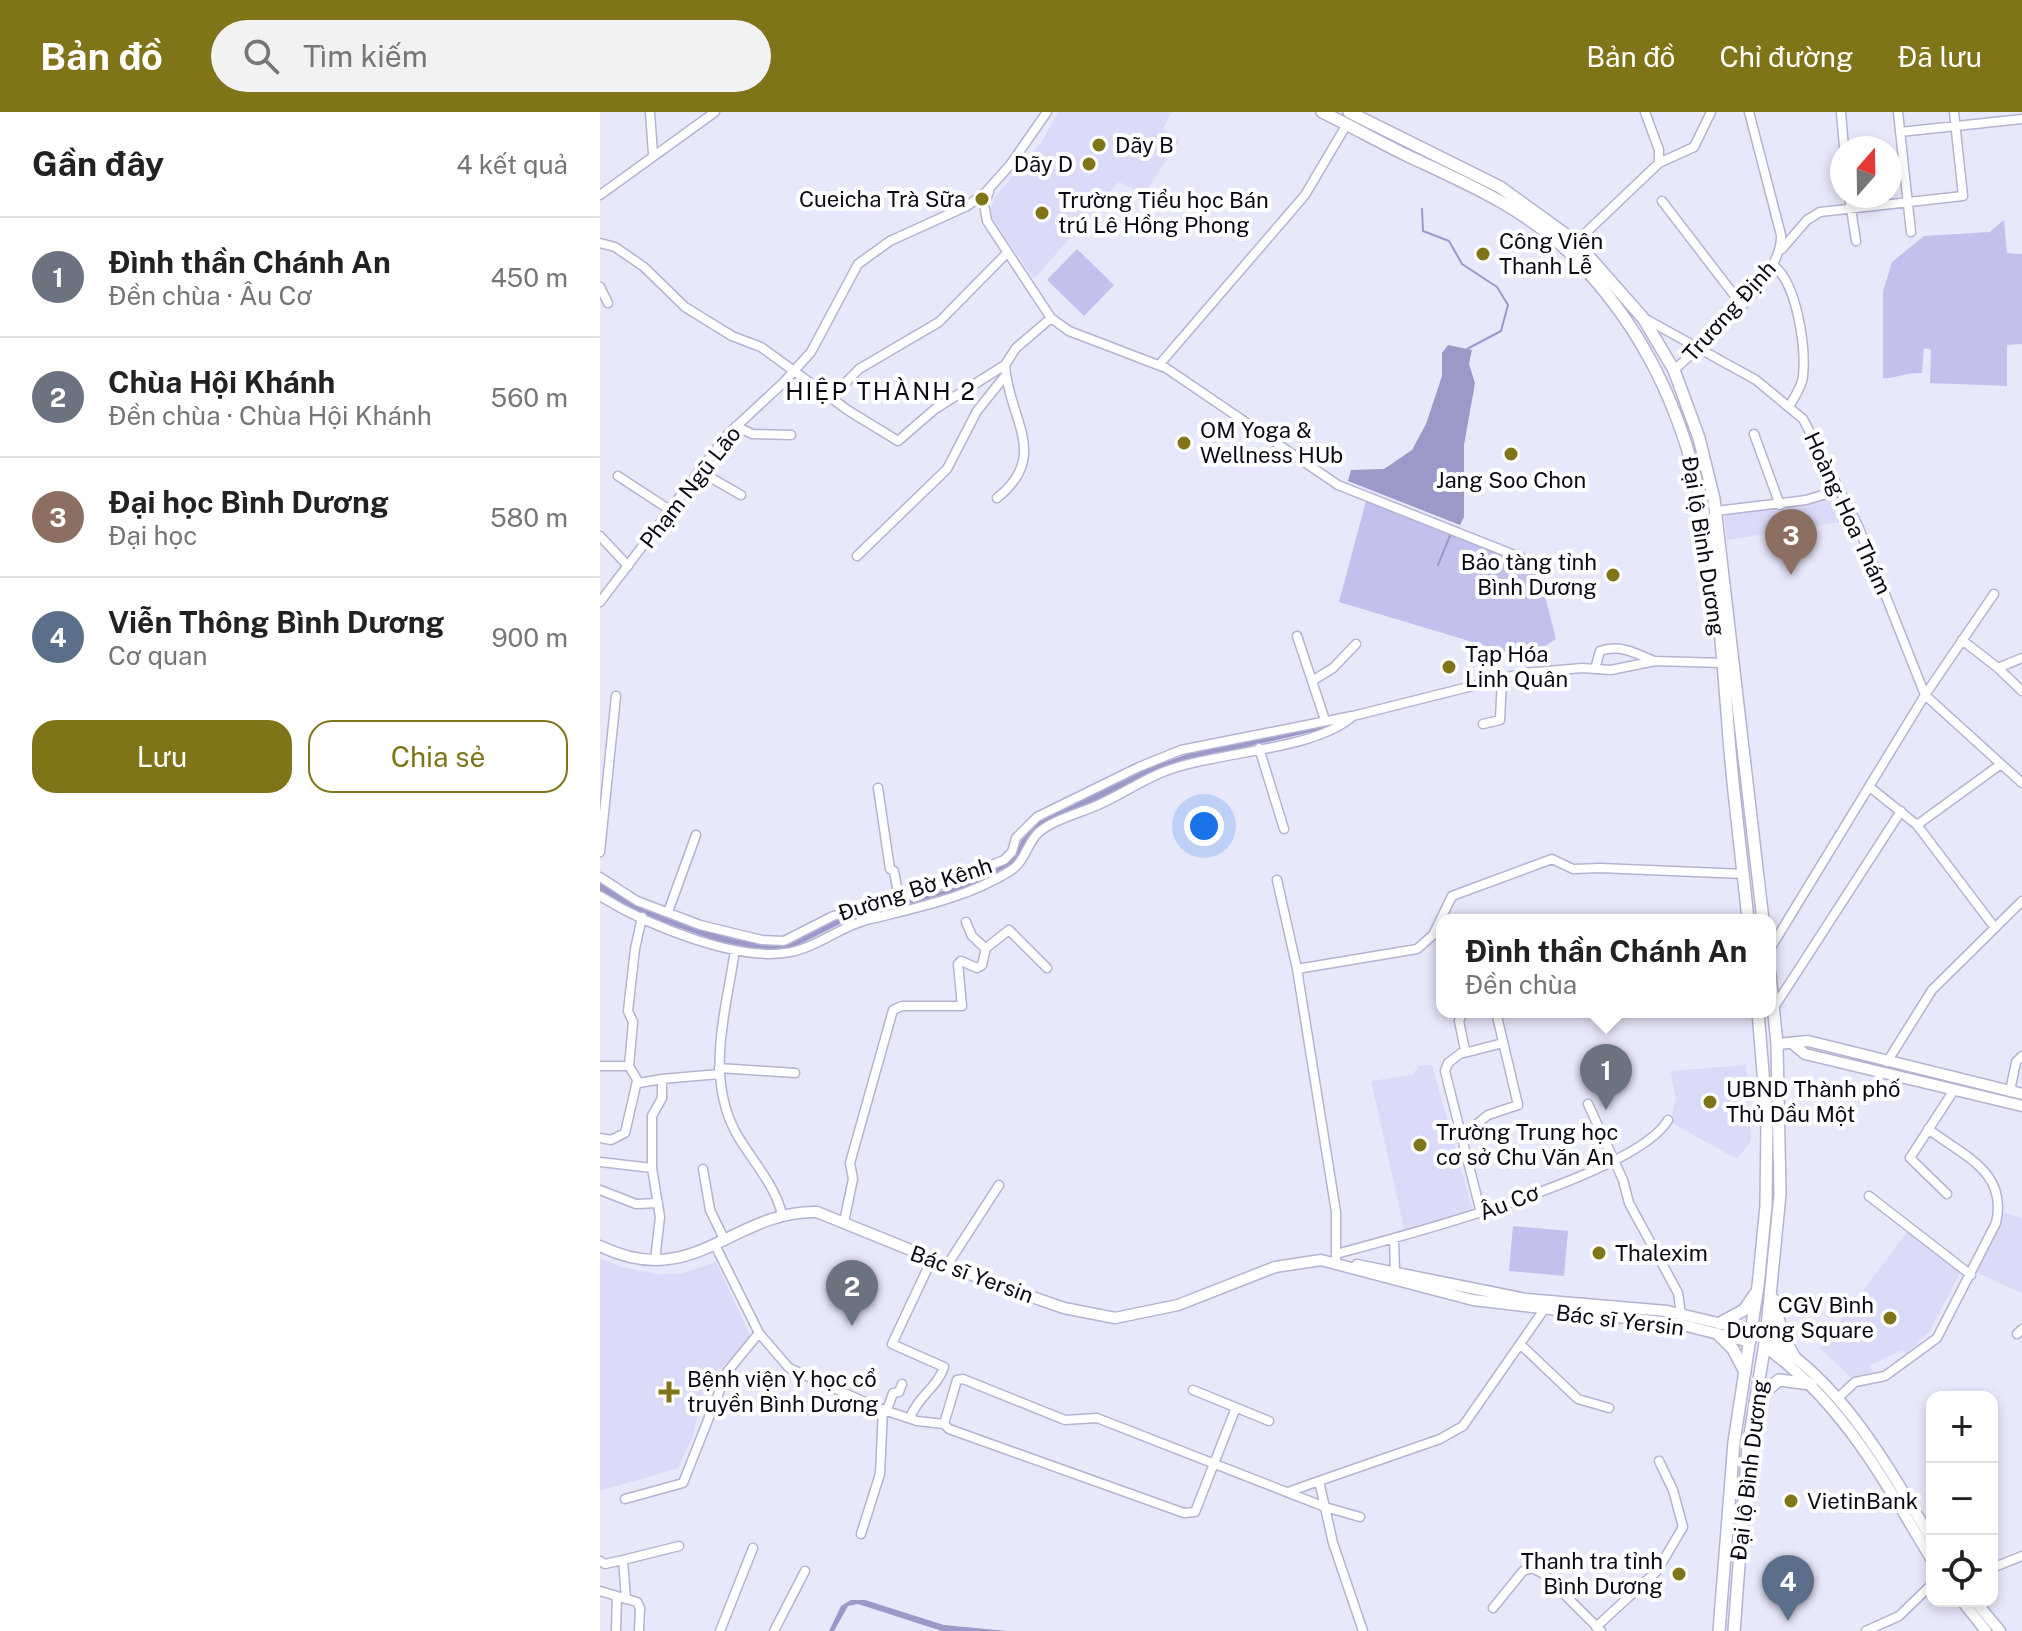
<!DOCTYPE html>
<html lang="vi">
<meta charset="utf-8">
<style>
body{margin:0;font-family:"Public Sans",sans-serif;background:#f2f2f2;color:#222}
.controls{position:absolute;right:24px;bottom:24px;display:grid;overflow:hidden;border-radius:16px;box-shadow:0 4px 12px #0003}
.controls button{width:72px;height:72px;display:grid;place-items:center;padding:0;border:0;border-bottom:2px solid #e0e0e0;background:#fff;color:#222;font:40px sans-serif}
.compass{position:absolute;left:1230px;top:24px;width:72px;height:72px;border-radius:50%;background:#fff;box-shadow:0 4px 12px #0003;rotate:20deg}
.you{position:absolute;left:604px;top:714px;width:28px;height:28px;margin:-20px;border:6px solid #fff;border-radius:50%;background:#1a73e8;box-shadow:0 0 0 12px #1a73e833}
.badge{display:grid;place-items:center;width:52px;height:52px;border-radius:50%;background:#7f7417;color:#fff;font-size:26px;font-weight:700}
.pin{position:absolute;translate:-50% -66px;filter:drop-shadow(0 2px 4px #0008)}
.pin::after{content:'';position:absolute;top:42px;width:28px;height:24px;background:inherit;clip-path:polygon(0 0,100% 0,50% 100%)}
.popup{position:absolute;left:836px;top:802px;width:340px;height:104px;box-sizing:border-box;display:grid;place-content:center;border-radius:16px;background:#fff;filter:drop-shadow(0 2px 6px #0005);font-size:26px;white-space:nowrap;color:#767676}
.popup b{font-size:30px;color:#222}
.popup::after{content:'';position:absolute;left:50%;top:100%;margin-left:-16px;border:16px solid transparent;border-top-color:#fff}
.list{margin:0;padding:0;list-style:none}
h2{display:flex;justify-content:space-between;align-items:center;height:104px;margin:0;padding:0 32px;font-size:34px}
h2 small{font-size:26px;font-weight:400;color:#767676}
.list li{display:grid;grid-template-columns:52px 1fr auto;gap:24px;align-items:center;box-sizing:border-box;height:120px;padding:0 32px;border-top:2px solid #e0e0e0}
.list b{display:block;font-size:30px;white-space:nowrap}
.list p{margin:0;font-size:26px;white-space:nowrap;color:#767676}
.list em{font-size:26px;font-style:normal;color:#767676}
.actions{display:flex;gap:16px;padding:24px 32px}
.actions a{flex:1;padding:18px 0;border:2px solid #7f7417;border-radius:24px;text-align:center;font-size:28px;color:#7f7417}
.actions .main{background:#7f7417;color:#fff}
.icon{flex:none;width:44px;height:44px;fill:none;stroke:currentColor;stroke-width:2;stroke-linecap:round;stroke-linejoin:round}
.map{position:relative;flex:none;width:1422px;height:1519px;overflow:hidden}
header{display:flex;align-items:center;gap:48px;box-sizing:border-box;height:112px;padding:0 40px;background:#7f7417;color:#fff}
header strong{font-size:38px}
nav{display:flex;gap:44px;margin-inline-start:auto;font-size:28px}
.search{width:560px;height:72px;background:#f2f2f2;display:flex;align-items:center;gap:20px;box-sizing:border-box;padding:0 28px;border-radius:44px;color:#767676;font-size:30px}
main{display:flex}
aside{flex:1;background:#fff}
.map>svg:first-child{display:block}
</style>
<header>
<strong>Bản đồ</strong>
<div class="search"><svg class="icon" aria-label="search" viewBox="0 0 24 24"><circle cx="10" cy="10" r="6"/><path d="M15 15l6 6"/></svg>Tìm kiếm</div>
<nav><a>Bản đồ</a><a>Chỉ đường</a><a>Đã lưu</a></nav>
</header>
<main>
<aside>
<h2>Gần đây<small>4 kết quả</small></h2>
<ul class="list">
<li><span class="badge" style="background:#6b7280">1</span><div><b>Đình thần Chánh An</b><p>Đền chùa · Âu Cơ</p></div><em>450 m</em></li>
<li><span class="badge" style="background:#6b7280">2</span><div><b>Chùa Hội Khánh</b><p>Đền chùa · Chùa Hội Khánh</p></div><em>560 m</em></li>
<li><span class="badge" style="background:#8d6e63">3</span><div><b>Đại học Bình Dương</b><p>Đại học</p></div><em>580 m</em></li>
<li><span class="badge" style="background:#5c6f8a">4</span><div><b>Viễn Thông Bình Dương</b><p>Cơ quan</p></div><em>900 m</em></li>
</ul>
<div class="actions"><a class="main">Lưu</a><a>Chia sẻ</a></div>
</aside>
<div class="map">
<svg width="1422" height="1519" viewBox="0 0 1422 1519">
<rect width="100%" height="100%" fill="#e8e8fb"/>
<path fill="#dbdaf9" d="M 458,0 L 572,0 L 563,17 L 579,29 L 544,82 L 519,70 L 434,167 L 391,105 L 391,96 L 395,85 L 441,31 Z
M 1229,383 L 1241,410 L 1127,428 L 1124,402 Z
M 832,953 L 872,1096 L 804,1117 L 771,969 L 813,963 L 818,954 Z
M 1146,953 L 1151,1029 L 1137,1047 L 1070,1010 L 1076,986 L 1070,959 Z
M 1403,1100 L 1422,1106 L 1422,1181 L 1375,1160 Z
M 1307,1120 L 1360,1161 L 1329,1220 L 1306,1242 L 1302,1238 L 1270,1253 L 1272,1260 L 1250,1265 L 1220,1236 Z
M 0,1146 L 21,1155 L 59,1162 L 80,1162 L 116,1150 L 152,1228 L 119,1258 L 98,1302 L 93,1324 L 78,1356 L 0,1379 Z"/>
<path fill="#c2c0ed" d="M 1404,108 L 1407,141 L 1422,142 L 1422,232 L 1407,233 L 1407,274 L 1330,271 L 1331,238 L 1324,236 L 1322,261 C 1307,260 1298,266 1283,266 L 1283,179 L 1292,150 L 1324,124 L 1390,120 Z
M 477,137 L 514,173 L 484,204 L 447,168 Z
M 767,385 L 938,457 L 956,527 L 926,546 L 739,490 Z
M 913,1114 L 968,1119 L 964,1164 L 909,1159 Z"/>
<path fill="#9c99c8" d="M 848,233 L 872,238 L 869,252 L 875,271 L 864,333 L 864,405 L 860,413 L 748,369 L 751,358 L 784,357 L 812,338 L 826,312 L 842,264 L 842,241 Z
M 726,611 L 728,616 L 594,647 L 438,717 L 415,750 L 373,774 L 242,811 L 190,837 L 165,838 L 122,831 L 46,804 L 0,781 L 0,770 C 38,793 133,837 177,831 C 200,828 223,811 245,804 C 297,787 360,783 406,750 C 412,747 425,721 434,711 L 549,656 L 593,640 Z
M 251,1488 L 265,1488 L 344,1513 L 407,1519 L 342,1519 L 258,1492 L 248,1494 L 234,1519 L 229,1519 L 241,1494 Z"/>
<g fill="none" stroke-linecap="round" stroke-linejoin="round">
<path stroke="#9c99c8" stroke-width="2" d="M 822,97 L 823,119 L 849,129 L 862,152 L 897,175 L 908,193 L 901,219 L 867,237
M 838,453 L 851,421"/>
<defs>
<path id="minor" d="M 50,0 L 53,42
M 1045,0 L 1059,38 L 1059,51
M 1241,0 L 1244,36
M 1298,0 L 1311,120
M 1300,20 L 1422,7
M 389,80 L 384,92 L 387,109 L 451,206 L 416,236 L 405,253 C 408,307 451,343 397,386
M 0,83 L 115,0
M 1249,84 L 1256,129
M 1062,89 L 1141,192
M 976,130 L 1059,51 L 1094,35 L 1111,0
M 0,131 L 15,135 L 44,155 L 85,195 L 132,224 L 161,235 L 249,299 L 298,329 L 335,297 L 405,253
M 1182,137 L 1207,108 L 1220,100 L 1363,84 L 1354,0
M 1174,154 C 1197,172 1206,235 1203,264 C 1202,275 1195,284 1190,293
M 0,175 L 8,191
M 451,206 L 469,219 L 566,256 L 738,373 L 932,450
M 1044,206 L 1156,268 L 1203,307 L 1258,414 L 1325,583 L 1422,671
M 559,253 L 705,83 L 747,12
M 1074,258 C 1106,229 1183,166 1181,123 L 1149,0
M 231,286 L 259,257 L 339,210 L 407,141
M 136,314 L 152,322 L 191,323
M 1154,322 L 1180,393
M 99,359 L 141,383
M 18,364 L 70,398
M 1116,399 L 1206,388 L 1239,378
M 0,424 L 28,454
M 257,444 L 347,357 L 377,299 L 405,264
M 0,490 L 126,324 L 184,270 L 211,240 L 258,152 L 290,129 L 367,94 L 386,80 L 410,53 L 447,0
M 697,524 L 725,608
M 1362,528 L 1398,556 L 1422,546
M 1398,556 L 1422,579
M 995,557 L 1000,539 C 1019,532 1036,541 1054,549
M 712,569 L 733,556 L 756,532
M 883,612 L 900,608 L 902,566
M 659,636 L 684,717
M 278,676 L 290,757 L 294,759 L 299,787
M 1271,676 L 1317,713 L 1395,816
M 1317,713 L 1401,652
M 0,740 L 16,584
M 0,765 L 37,789 L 100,813 L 162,828 L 184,829 L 233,804 L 325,779 L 404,748 L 412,740 L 416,726 L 437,705 L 539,655 L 581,638 L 752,604
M 677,768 L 697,857 L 736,1100 L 736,1150
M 0,784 C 45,812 142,853 195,839 C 220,833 240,815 267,808 C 315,796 367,786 410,759 C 425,750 426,733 438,721 C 452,708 480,701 498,693 C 520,683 541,669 563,660 C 616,639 714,639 753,604 L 924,561 L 982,556 L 1011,558 L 1055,549 L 1122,551
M 68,800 L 96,723
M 42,805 L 35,837 L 28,899 L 33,910 L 29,954 L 39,971 L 62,967
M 366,810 L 372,824 L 386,837
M 1170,837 L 1325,583 L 1394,482
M 135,838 C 126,899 105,964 136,1021 C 152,1049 174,1071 182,1102
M 697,857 L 817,837 L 833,823 L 852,784 L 952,747 L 973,757 L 1000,756 L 1144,762
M 1173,897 L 1301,699
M 863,900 L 859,909 L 865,938 L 848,951 L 845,959 L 881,1101
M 864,941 L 903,931
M 1287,950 L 1332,878 L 1422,789
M 0,954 L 29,954
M 119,956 L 195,961
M 1410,979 L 1416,950 L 1422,944
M 988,992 L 1023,1068 L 1029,1091 L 1078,1181 L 1081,1202
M 862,1024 L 888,1003 L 918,993 L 896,900
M 0,1026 L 11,1028 L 25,1021 L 37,969
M 0,1050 L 52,1056
M 103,1057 L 110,1098 L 125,1129
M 0,1078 L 36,1092 L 58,1091
M 1347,1082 L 1310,1046 L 1354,978
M 1269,1084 L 1371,1163
M 244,1110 L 253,1067 L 250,1051 L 293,898 L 302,894 L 362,894 L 358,852 L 361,849 L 377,856 L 382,853 L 386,836 L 409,818 L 447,856
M 794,1126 L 795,1160
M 116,1135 L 159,1221 L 189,1256 L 278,1296 L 317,1309 L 344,1312
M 736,1142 C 803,1124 1036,1063 1068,1008
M 55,1148 L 60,1105 L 52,1056 L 52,1004 L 62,986 L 62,967 L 119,962
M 346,1155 L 399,1073
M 1417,1222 L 1422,1217
M 921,1233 L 978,1287 L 1009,1296
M 593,1278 L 669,1309
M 1238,1286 L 1255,1270 L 1285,1264 L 1337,1226 L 1396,1111 C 1408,1060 1364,1044 1328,1017
M 287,1298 L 293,1281 L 299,1280 L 302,1272
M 310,1306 C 318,1284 337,1276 344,1255 L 292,1232 L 331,1149
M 344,1312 L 357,1268 L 363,1267 L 465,1308 L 497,1306 L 725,1395 L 760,1405
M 344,1312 L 349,1317 L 584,1401 L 595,1400 L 635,1298
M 688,1380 L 719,1369
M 25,1387 L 83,1371 L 127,1260 L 159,1221
M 261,1422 L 280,1362 L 283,1297
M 0,1449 L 5,1452 L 23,1448
M 1392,1456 L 1422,1444
M 0,1479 L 37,1490 L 40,1496 L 39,1519
M 26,1487 L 23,1448 L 79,1434
M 893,1496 L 923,1459 L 932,1456 L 944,1462 L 1001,1519
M 996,1515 L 1057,1459 L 1083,1415 L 1073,1378 L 1059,1349
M 16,1519 L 17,1484
M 120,1519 L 153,1436
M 174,1519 L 205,1459
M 763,1519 L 733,1431 L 719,1369 L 840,1327 L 863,1314 L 943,1199
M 1266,1519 L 1299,1504 L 1332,1472"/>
<path id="major" d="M 1177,932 L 1208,929 L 1422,982
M 1193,932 L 1205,942 L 1422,994
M 0,1134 C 94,1180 133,1098 217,1100 L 392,1171 L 464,1196 L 515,1206 L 578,1193 L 675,1155 L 721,1148 L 873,1188 L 1079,1212 L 1150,1230
M 757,1153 L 926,1187 L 1067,1199 L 1152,1219
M 1166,1225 C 1243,1271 1287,1353 1332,1428
M 1165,1235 C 1242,1289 1284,1369 1332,1448
M 1362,1489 L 1386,1519
M 1375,1489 L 1400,1519"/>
<path id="highway" d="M 722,0 C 751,14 779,30 808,44 C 866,71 927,97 973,144 C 1108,281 1115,446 1129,627 C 1134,688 1142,748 1148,808
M 749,0 L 900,75 L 976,130 L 1043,206 L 1074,258 L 1099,326 L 1114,387 L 1163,808
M 1173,1187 L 1183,1224 L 1195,1246
M 1120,1211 L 1144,1198 L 1155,1182
M 1118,1222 L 1133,1237 L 1145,1260
M 1158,1286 L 1179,1268 L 1211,1272
M 1119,1519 L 1134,1330 L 1158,1174 L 1166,1094 L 1167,1009 L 1158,900
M 1134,1519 L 1148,1335 L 1166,1225 L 1180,1082 L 1177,932 L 1170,862"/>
</defs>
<use href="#minor" stroke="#b4b3d2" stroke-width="11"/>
<use href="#major" stroke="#b4b3d2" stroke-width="13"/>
<use href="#highway" stroke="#b4b3d2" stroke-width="14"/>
<use href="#minor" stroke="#fff" stroke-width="8"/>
<use href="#major" stroke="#fff" stroke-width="10"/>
<use href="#highway" stroke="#fff" stroke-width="11"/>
</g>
<g fill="#7f7417" stroke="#fff" stroke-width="3">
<circle cx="499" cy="33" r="8"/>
<circle cx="489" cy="52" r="8"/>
<circle cx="382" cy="87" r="8"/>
<circle cx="442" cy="101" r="8"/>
<circle cx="883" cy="142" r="8"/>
<circle cx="584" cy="331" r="8"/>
<circle cx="911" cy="342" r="8"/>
<circle cx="1013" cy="463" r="8"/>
<circle cx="849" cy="555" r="8"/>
<circle cx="1110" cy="990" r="8"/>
<circle cx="820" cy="1033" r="8"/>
<circle cx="999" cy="1141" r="8"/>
<circle cx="1290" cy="1206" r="8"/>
<path d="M65 1268h8v8h8v8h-8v8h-8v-8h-8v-8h8z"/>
<circle cx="1191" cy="1389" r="8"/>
<circle cx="1079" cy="1462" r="8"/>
</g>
<g text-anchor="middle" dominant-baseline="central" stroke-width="8" stroke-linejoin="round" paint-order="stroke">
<g font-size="22" fill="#0b0a14" stroke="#fff" text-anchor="start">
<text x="515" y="33">Dãy B</text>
<text x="473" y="52" text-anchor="end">Dãy D</text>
<text x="366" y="87" text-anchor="end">Cueicha Trà Sữa</text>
<text x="458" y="88">Trường Tiểu học Bán<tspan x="458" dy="25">trú Lê Hồng Phong</tspan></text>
<text x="899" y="129">Công Viên<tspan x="899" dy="25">Thanh Lễ</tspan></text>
<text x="600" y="318">OM Yoga &amp;<tspan x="600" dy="25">Wellness HUb</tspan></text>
<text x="911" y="368" text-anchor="middle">Jang Soo Chon</text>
<text x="997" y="450" text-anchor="end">Bảo tàng tỉnh<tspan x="997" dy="25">Bình Dương</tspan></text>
<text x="865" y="542">Tạp Hóa<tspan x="865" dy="25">Linh Quân</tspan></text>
<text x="1126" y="977">UBND Thành phố<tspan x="1126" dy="25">Thủ Dầu Một</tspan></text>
<text x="836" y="1020">Trường Trung học<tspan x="836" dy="25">cơ sở Chu Văn An</tspan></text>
<text x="1015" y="1141">Thalexim</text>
<text x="1274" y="1193" text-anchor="end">CGV Bình<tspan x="1274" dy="25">Dương Square</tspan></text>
<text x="87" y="1267">Bệnh viện Y học cổ<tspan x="87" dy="25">truyền Bình Dương</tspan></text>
<text x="1207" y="1389">VietinBank</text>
<text x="1063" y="1449" text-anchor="end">Thanh tra tỉnh<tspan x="1063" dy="25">Bình Dương</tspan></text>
</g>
<g font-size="22" fill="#0b0a14" stroke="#fff">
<text transform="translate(1129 199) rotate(-48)">Trương Định</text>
<text transform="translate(90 375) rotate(-52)">Phạm Ngũ Lão</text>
<text transform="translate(1248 401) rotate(65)">Hoàng Hoa Thám</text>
<text transform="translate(1104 434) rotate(81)">Đại lộ Bình Dương</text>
<text transform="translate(315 777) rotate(-18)">Đường Bờ Kênh</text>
<text transform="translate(909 1090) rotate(-21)">Âu Cơ</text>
<text transform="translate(372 1162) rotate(20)">Bác sĩ Yersin</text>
<text transform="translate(1020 1208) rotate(7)">Bác sĩ Yersin</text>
<text transform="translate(1149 1358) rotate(-83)">Đại lộ Bình Dương</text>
</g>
<g font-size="24" letter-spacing="2" fill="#0b0a14" stroke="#fff">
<text x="281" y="279">HIỆP THÀNH 2</text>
</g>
</g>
</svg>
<div class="controls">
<button>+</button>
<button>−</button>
<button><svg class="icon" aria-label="locate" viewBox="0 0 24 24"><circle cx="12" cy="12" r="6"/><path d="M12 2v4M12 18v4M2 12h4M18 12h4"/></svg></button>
</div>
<svg class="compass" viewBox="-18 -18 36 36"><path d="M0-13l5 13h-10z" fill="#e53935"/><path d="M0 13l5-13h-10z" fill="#767676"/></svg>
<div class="you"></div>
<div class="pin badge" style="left:1006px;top:998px;background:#6b7280">1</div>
<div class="popup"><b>Đình thần Chánh An</b>Đền chùa</div>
<div class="pin badge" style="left:252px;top:1214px;background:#6b7280">2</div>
<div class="pin badge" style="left:1191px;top:463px;background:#8d6e63">3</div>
<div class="pin badge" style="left:1188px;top:1509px;background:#5c6f8a">4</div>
</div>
</main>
